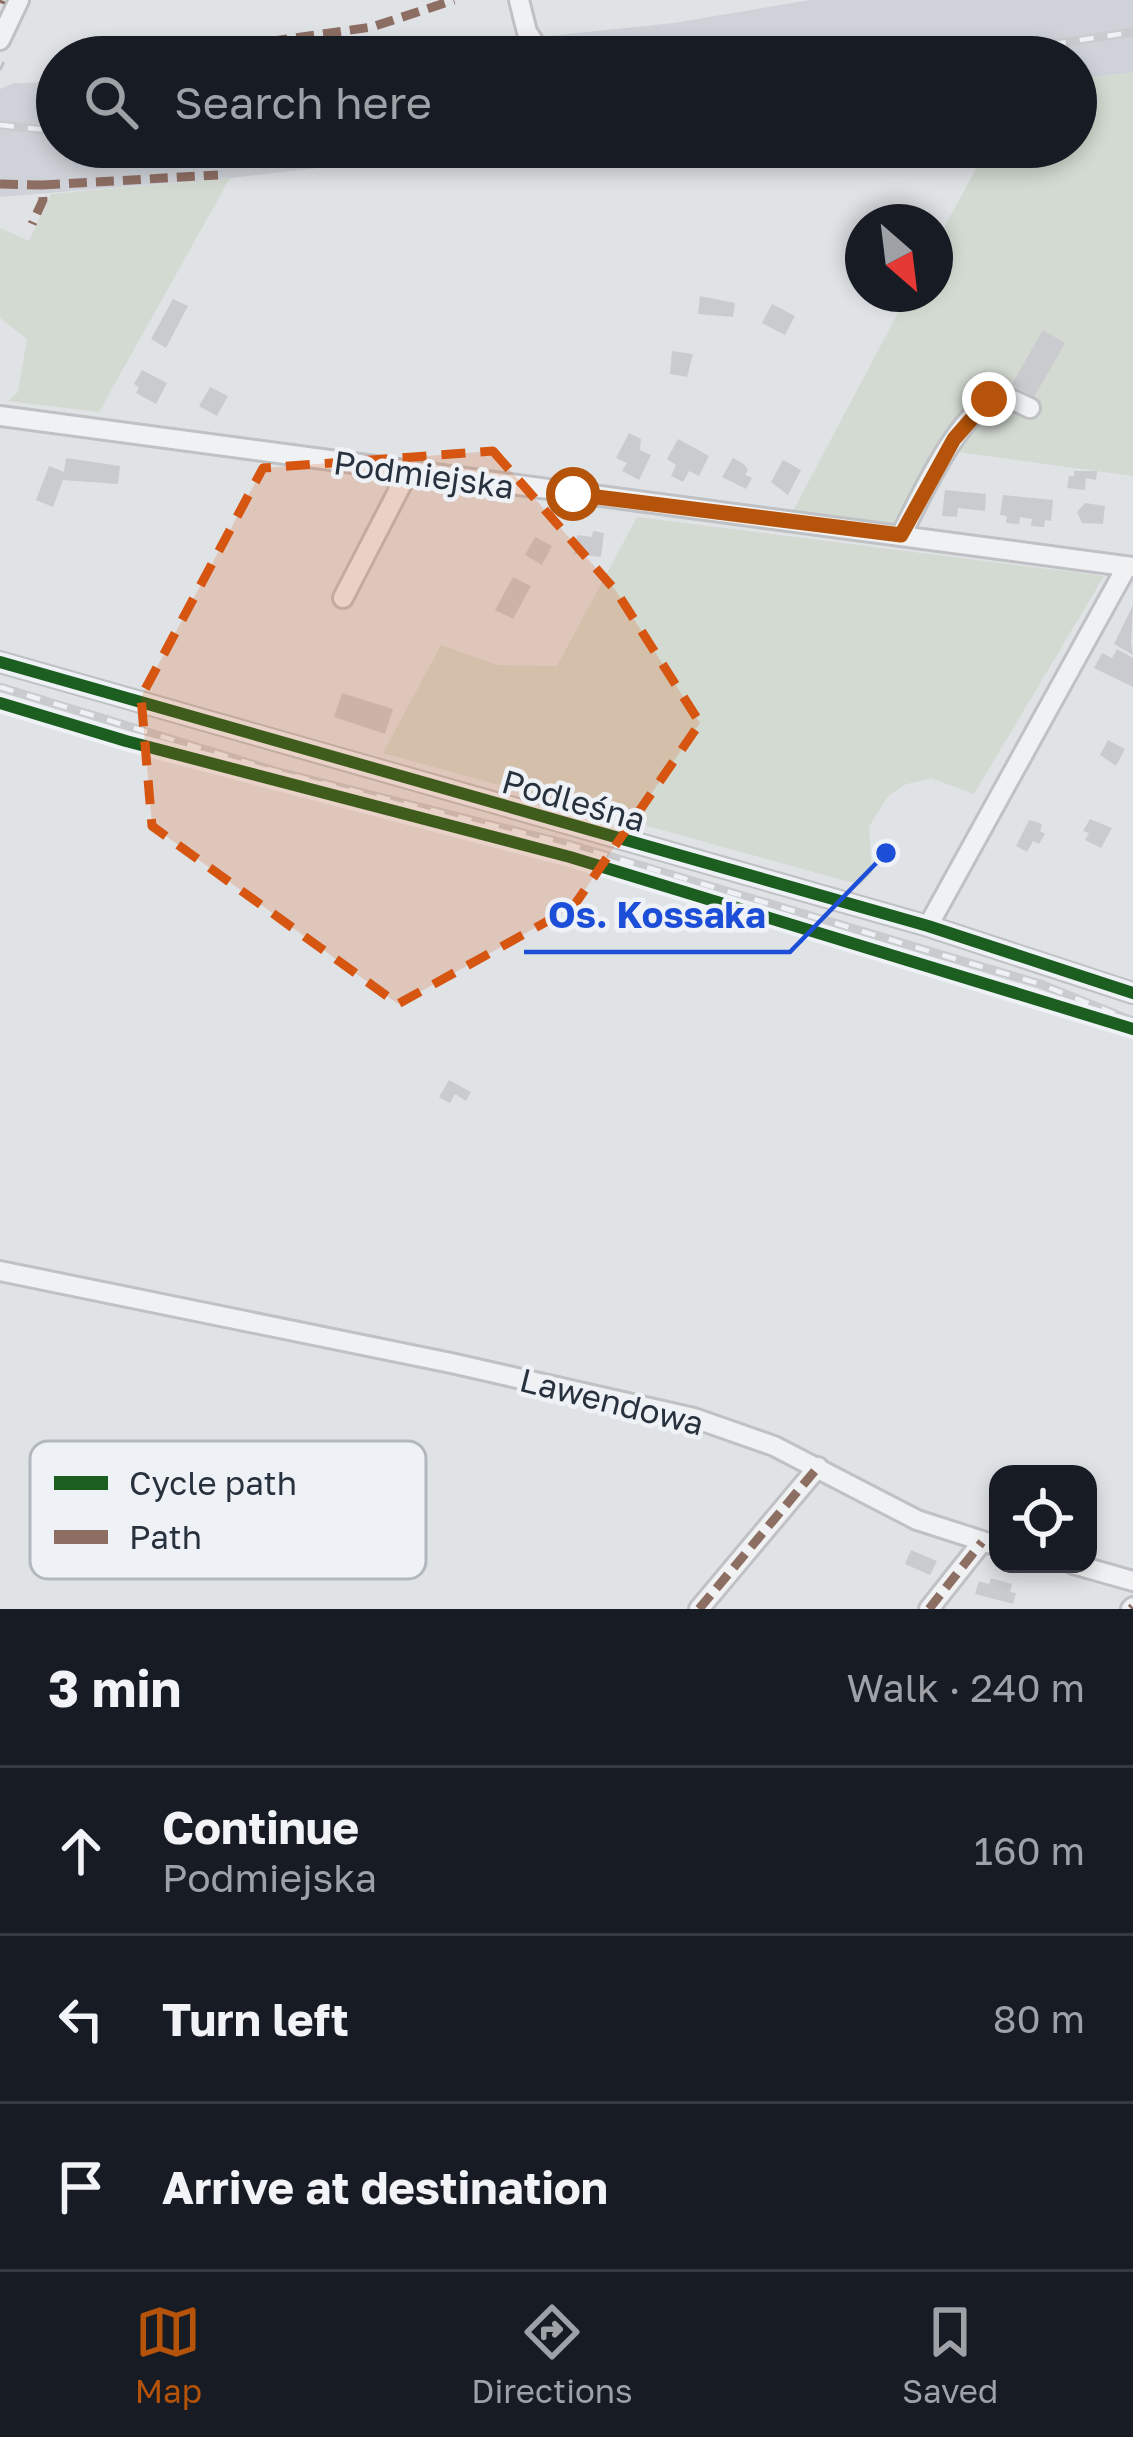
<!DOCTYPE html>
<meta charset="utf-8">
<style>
body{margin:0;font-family:"Golos Text",sans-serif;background:#242831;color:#f1f3f6}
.controls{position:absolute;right:36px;bottom:36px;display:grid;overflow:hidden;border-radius:24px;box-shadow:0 6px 18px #0003}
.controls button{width:108px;height:108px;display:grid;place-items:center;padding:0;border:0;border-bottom:3px solid #363941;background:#171b24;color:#f1f3f6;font:60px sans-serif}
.compass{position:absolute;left:845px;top:204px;width:108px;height:108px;border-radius:50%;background:#171b24;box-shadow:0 6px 18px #0003;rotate:152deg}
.stop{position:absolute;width:36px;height:36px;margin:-27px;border:9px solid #b45309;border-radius:50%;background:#fff}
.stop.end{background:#b45309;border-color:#fff;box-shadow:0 3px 12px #0008}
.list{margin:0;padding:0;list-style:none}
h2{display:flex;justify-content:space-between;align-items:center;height:156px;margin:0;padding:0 48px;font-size:51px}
h2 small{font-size:39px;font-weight:400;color:#9ea1a6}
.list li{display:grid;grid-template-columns:78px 1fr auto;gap:36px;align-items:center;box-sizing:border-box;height:168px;padding:0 48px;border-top:3px solid #363941}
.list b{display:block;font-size:45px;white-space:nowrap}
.list p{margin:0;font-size:39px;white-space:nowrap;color:#9ea1a6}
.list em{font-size:39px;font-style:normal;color:#9ea1a6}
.icon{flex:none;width:66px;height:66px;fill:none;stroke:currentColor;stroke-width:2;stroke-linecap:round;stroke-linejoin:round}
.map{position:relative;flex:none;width:1133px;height:1609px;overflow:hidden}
.search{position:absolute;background:#171b24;box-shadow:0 6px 18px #0003;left:36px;right:36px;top:36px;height:132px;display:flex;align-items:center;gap:30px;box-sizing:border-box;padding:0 42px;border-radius:66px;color:#9ea1a6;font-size:45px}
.sheet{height:660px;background:#171b24}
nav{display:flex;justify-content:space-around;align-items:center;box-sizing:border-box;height:168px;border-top:3px solid #363941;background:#171b24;font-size:33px;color:#9ea1a6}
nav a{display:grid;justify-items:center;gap:6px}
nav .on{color:#b45309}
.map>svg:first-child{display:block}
</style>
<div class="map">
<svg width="1133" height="1609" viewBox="0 0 1133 1609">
<rect width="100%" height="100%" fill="#e0e3e6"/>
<path fill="#cfd3d9" d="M 810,0 L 1133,0 L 1133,72 L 1076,80 L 1076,57 L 347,57 L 673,23 Z
M 57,82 L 57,147 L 503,147 L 230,178 L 0,197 L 0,89 L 14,83 Z"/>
<path fill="#d2dad1" d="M 1133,72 L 1133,476 L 951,451 L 909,525 L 793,511 L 908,294 L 935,294 L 935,244 L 988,147 L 1076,147 L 1076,80 Z
M 230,178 L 99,412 L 8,401 L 18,392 L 27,339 L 0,318 L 0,228 L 29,241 L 51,194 Z
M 637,517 L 1104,576 L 974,794 L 931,778 L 904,785 L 887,797 L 869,827 L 872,873 L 861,885 L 383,753 L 441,645 L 497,665 L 557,666 Z"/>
<path fill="#c9cbce" d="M 700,296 L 735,303 L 733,317 L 698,314 Z
M 173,299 L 188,306 L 166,348 L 151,339 Z
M 772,304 L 795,316 L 785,335 L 762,323 Z
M 1043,330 L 1065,343 L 1034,397 L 1012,384 Z
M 672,351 L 693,354 L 687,377 L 670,374 Z
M 142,370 L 167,383 L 156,404 L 136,393 L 139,387 L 134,384 Z
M 210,387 L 228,396 L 217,416 L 199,406 Z
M 629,433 L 641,439 L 640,450 L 651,455 L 639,480 L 622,471 L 627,463 L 616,458 Z
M 678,439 L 709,456 L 699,476 L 689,471 L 683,482 L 671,476 L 676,465 L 667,459 Z
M 66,458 L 120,466 L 118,484 L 63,480 L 53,507 L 36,500 L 49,466 L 64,472 Z
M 733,458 L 744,464 L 748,470 L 745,475 L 752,478 L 746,489 L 722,477 Z
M 783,460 L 801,470 L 788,495 L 771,482 Z
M 1074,471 L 1097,471 L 1096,480 L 1086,478 L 1085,490 L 1067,488 L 1069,476 L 1074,476 Z
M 945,490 L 986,494 L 985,511 L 958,508 L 957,517 L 942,516 Z
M 1003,495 L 1053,500 L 1051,521 L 1045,520 L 1044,527 L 1031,526 L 1032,519 L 1020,517 L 1019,524 L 1006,523 L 1007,516 L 1000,515 Z
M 1085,503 L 1105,506 L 1103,524 L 1082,523 L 1077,512 Z
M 593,531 L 604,533 L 601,557 L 574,554 L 577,535 L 592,537 Z
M 535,537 L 552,546 L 542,565 L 525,555 Z
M 513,577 L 531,586 L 513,619 L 495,610 Z
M 1133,605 L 1131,643 L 1133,655 L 1114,644 Z
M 1117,649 L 1133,658 L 1133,687 L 1094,668 L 1102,653 L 1112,658 Z
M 342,693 L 393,709 L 385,734 L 334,717 Z
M 1108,740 L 1125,749 L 1116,766 L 1100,755 Z
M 1090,819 L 1112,828 L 1101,848 L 1085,840 L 1089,833 L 1083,831 Z
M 1029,820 L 1042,824 L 1040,831 L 1045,834 L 1039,844 L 1033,841 L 1027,852 L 1016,846 Z
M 449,1080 L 471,1092 L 466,1101 L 455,1094 L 450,1103 L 439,1097 Z
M 911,1550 L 937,1561 L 930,1575 L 905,1564 Z
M 991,1578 L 1012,1584 L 1010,1592 L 1016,1593 L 1013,1604 L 975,1594 L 979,1581 L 989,1584 Z"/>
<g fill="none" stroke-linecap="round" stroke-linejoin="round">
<defs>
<path id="minor" d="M 519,0 L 527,32 L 541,53
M 0,40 L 19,0
M 0,416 L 1133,567
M 901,535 C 922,495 959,409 1002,395 L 1030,408
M 343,598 L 408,472
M 0,662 L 928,926 L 1133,993
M 928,926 L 1127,566
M 0,1271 L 451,1363 L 694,1418 L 774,1446 L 917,1520 L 998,1546
M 1073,1564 L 1133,1581
M 699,1609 L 818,1467
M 929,1609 L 982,1542
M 1131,1609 L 1133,1607"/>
</defs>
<use href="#minor" stroke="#bfc1c4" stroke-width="24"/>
<path stroke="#bfc2c6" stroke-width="3" stroke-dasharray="9 9" stroke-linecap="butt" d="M 0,70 L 7,55"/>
<use href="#minor" stroke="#f0f1f2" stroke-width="18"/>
<defs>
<path id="rail" d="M 969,57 L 1133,32
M 0,125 L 57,131
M 0,687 L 275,771 L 568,844 L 1040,984 L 1133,1021"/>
</defs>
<use href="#rail" stroke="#c9cbce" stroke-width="9"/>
<use href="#rail" stroke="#eef2f6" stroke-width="4.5" stroke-dasharray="14" stroke-linecap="butt"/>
<path stroke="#8d6e63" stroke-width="9" stroke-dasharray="18 9" stroke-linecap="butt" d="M 0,3 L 1,0
M 218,57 L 259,43 L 372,27 L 454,0
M 0,184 L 42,185 L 43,200 L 32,224
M 42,185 L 218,175
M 699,1609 L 818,1467
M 929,1609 L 982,1542
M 1131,1609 L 1133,1607"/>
<defs>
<path id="cycleway" d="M 0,662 L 928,926 L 1133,993
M 0,703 L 126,741 L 570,857 L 1133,1029"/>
</defs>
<use href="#cycleway" stroke="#eef2f6" stroke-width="20"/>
<use href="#cycleway" stroke="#1b5e20" stroke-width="12"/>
</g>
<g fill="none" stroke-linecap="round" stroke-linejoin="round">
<path stroke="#b45309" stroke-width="15" d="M 573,494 L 901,535 L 954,439 L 989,399"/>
</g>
<path fill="#d55511" fill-opacity="0.2" stroke="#d55511" stroke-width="9" stroke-dasharray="24 15" stroke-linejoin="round" d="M 493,451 L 616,591 L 700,723 L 573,907 L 398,1004 L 152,826 L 141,697 L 263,468 Z"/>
<g text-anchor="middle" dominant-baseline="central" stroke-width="9" stroke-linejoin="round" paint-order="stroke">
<g font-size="33" fill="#28323f" stroke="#eef2f6">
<text transform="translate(424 474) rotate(8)">Podmiejska</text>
<text transform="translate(574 800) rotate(16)">Podleśna</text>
<text transform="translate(612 1401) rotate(14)">Lawendowa</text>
</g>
</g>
<rect x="30" y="1441" width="396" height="138" rx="18" fill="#eef2f6" stroke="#b3b8bf" stroke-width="3"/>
<rect x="54" y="1476" width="54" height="14" fill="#1b5e20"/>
<rect x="54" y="1530" width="54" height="14" fill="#8d6e63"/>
<g font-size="33" fill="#28323f">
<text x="129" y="1495">Cycle path</text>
<text x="129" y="1549">Path</text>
</g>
<path fill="none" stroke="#1d4ed8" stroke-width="4.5" d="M886 853L790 952H524"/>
<circle fill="#1d4ed8" stroke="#eef2f6" stroke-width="4.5" cx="886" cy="853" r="12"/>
<g font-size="36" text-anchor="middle" font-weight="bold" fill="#1d4ed8" stroke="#eef2f6" stroke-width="9" stroke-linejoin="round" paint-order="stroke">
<text x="657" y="928">Os. Kossaka</text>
</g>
</svg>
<div class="controls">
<button><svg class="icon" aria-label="locate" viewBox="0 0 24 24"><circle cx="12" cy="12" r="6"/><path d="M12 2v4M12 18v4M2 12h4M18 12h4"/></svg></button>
</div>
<svg class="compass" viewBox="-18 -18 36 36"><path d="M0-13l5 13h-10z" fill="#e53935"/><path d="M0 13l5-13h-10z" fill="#9ea1a6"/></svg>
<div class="stop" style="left:573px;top:494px"></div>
<div class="stop end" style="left:989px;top:399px"></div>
<div class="search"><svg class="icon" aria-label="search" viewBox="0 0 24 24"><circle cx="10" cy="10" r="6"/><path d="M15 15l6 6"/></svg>Search here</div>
</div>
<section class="sheet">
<h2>3 min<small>Walk · 240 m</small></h2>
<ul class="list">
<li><svg class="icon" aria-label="ahead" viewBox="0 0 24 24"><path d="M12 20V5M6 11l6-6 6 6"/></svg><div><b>Continue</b><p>Podmiejska</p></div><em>160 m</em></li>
<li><svg class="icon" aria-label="left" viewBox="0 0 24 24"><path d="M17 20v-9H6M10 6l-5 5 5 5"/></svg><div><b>Turn left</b></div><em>80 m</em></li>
<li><svg class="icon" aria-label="arrive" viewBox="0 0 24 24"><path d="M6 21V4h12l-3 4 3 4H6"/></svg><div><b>Arrive at destination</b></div></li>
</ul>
</section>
<nav>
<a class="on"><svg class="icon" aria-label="map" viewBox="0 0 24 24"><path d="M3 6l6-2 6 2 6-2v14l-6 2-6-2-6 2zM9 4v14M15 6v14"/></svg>Map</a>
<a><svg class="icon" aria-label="directions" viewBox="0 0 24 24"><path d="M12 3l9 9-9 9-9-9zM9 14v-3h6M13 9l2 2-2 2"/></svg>Directions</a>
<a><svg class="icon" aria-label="saved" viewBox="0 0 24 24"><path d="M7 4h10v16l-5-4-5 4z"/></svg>Saved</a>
</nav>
